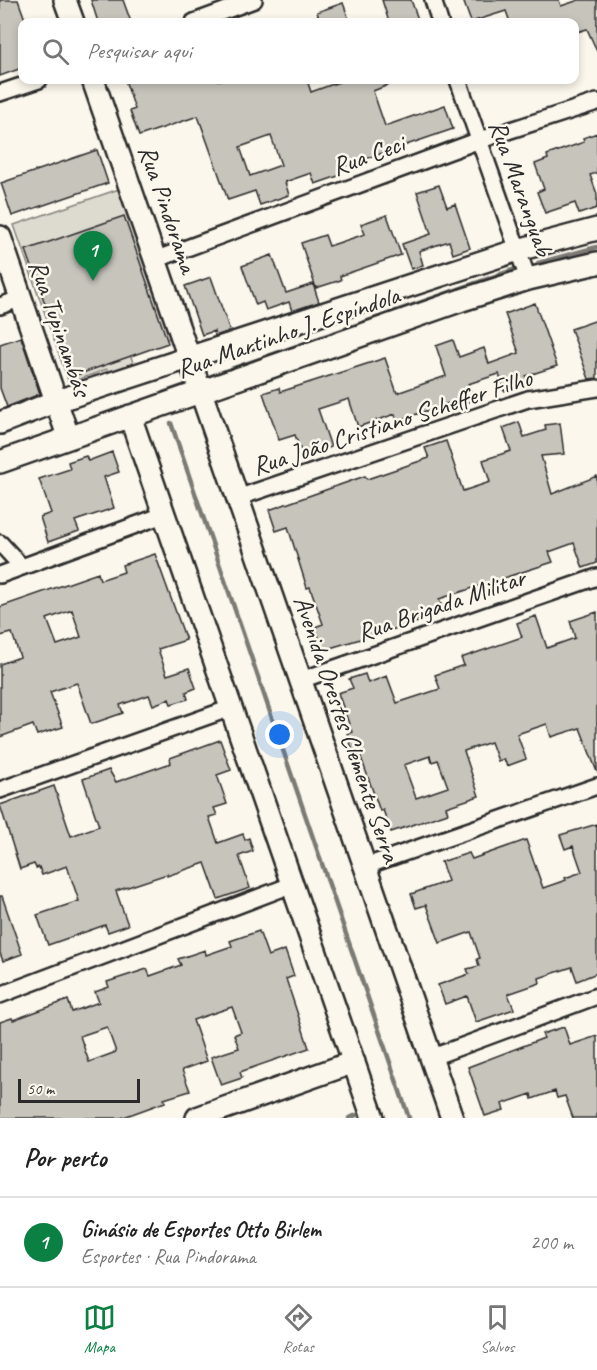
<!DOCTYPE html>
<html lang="pt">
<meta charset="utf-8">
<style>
body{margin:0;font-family:Caveat,sans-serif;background:#f2f2f2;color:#222}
.scale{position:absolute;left:18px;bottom:15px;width:122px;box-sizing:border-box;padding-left:6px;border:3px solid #2b2b2b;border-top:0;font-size:16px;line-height:21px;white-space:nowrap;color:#2b2b2b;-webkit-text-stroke:4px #fbf7ec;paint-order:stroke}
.you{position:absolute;left:280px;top:735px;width:21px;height:21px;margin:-15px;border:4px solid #fff;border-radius:50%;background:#1a73e8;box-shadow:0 0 0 9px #1a73e833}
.badge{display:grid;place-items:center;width:39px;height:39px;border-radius:50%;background:#0b8043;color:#fff;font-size:20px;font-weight:700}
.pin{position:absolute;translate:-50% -50px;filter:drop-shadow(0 2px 3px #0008)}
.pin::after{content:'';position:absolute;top:32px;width:21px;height:18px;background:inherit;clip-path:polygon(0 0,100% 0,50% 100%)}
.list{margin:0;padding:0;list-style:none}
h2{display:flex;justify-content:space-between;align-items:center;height:78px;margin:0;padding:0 24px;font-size:26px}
h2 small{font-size:20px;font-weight:400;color:#767676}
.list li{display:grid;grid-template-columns:39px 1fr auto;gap:18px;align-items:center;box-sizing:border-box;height:90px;padding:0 24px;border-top:2px solid #e0e0e0}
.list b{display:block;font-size:22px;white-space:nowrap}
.list p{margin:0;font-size:20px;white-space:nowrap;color:#767676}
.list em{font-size:20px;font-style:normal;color:#767676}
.icon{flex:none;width:33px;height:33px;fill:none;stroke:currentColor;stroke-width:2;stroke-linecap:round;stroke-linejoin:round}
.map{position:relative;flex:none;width:597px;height:1118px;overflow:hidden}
.search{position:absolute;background:#fff;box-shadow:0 3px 9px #0003;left:18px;right:18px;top:18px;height:66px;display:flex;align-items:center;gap:15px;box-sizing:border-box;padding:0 21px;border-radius:12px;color:#767676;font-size:22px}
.sheet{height:168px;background:#fff}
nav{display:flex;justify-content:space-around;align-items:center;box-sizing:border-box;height:84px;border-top:2px solid #e0e0e0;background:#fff;font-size:16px;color:#767676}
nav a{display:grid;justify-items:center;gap:3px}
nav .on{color:#0b8043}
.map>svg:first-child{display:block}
</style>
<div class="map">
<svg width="597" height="1118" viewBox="0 0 597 1118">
<rect width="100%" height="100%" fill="#fbf7ec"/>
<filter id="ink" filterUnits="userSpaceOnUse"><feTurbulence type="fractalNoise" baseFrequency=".0167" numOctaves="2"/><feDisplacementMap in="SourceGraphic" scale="12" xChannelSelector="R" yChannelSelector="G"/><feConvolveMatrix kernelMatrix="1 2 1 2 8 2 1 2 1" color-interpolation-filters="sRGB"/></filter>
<g filter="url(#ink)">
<path fill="#dddad0" stroke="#84827e" stroke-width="1.5" d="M 122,188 L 173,337 L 129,352 L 136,369 L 111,377 L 107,369 L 69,383 L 14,225 Z"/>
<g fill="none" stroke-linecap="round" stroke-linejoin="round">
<path stroke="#7b7a75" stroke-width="4.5" d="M 538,263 L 597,247
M 211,376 L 515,269
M 163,393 L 189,384
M 171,423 L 409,1118
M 349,1118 L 362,1113"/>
</g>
<path fill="#c7c4bc" stroke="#2b2b2b" stroke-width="1.5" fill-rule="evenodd" d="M 0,0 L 18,0 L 26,22 L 22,22 L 22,68 L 0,76 Z
M 91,0 L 123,0 L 131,22 L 98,22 Z
M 382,0 L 411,0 L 419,22 L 389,22 Z
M 463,0 L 559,0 L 561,6 L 579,0 L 597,0 L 597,51 L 587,29 L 574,33 L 574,22 L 510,22 L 506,11 L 471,22 Z
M 343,3 L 350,22 L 320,22 L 317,12 Z
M 125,80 L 307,80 L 311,92 L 339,82 L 339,80 L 401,80 L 373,91 L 385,126 L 445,105 L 453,129 L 339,168 L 341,175 L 315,184 L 311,173 L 285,182 L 289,195 L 260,205 L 255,191 L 228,200 L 198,116 L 139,136 L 130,111 L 135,109 ZM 271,136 L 281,165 L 250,176 L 240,147 Z
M 597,133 L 597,173 L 590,175 L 597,194 L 597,208 L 579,214 L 575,203 L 545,213 L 537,192 L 544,189 L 535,164 L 548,159 L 547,155 L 584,142 L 583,138 Z
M 97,150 L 108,183 L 12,216 L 1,183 Z
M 439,185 L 447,207 L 455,204 L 470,248 L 453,254 L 449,241 L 419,251 L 423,265 L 411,269 L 402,244 L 431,234 L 417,192 Z
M 387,215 L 401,255 L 340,276 L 341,280 L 316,288 L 301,243 L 325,235 L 329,246 L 365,234 L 361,224 Z
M 124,216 L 168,343 L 71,377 L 26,250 Z
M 272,255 L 286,293 L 313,284 L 319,302 L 292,311 L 289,302 L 266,310 L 263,302 L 256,305 L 242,266 Z
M 211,277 L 230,331 L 215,336 L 214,331 L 202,335 L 185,286 Z
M 535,303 L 557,366 L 526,376 L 529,382 L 504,391 L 499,374 L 468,384 L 474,400 L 457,406 L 455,401 L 397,421 L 395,414 L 358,427 L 349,399 L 318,409 L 331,447 L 303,457 L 295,435 L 279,440 L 263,393 L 279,388 L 280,392 L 385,358 L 397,393 L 446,376 L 436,346 L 453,340 L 459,357 L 484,348 L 489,364 L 519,353 L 505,314 Z
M 597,320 L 597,378 L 589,379 L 571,329 Z
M 21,337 L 40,394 L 7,407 L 0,388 L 0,344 Z
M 519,422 L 524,437 L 546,430 L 545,425 L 560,423 L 564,454 L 541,456 L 552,494 L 597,476 L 597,563 L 583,568 L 574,543 L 549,552 L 553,562 L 439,599 L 442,607 L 416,616 L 418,622 L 323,650 L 315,627 L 323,624 L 310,587 L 307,588 L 288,527 L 276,531 L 269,510 L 365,476 L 367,479 L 429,458 L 425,448 L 446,441 L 463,491 L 490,482 L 483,460 L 511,451 L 503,428 Z
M 112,452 L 119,472 L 104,477 L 114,508 L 75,521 L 79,531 L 48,542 L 40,517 L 51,513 L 39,479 L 70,469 L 68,462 L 86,456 L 88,461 Z
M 155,554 L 186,640 L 158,649 L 167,675 L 189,668 L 196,688 L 186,692 L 188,699 L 171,704 L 169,699 L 153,705 L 149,695 L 120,705 L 123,713 L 91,724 L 77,683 L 50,692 L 63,727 L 37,735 L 33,725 L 0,737 L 0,664 L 20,657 L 12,633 L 0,636 L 0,607 L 98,573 L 100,580 L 124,572 L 122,565 ZM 72,610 L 81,637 L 57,645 L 47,619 Z
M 597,612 L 597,772 L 580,728 L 551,737 L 547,724 L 517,734 L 526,759 L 507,766 L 504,759 L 498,761 L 491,742 L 464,751 L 479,796 L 446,807 L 448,813 L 391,832 L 383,810 L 380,811 L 358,749 L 353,751 L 347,734 L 352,732 L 338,693 L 353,688 L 349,679 L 365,674 L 368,683 L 387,676 L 397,703 L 440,689 L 435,675 L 464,665 L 461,658 L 522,637 L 517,623 L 536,616 L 547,648 L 575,638 L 570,621 ZM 430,756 L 432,762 L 438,760 L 448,787 L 416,798 L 404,765 Z
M 220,740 L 231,770 L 217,775 L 227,804 L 214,808 L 217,815 L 209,817 L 218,843 L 243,834 L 245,840 L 249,838 L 253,851 L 239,856 L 250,888 L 218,899 L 205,863 L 167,876 L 167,874 L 116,891 L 128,925 L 108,932 L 105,925 L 48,945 L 37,915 L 79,901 L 67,866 L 42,875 L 39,867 L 36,868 L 34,864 L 20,869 L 0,805 L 54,786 L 71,836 L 99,826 L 83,779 L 109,770 L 116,782 L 171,763 L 170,758 Z
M 597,824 L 597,973 L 577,981 L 572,967 L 539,978 L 540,983 L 508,994 L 514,1009 L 476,1022 L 467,996 L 445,1004 L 438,985 L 469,974 L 467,969 L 479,966 L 477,959 L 480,958 L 471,932 L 440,943 L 426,905 L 416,908 L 411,894 L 448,881 L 441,862 L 469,853 L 472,859 L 526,840 L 543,888 L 566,880 L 565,878 L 582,872 L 573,846 L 565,849 L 560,835 Z
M 0,896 L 2,896 L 22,954 L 3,961 L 0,953 Z
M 259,931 L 268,956 L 285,950 L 294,976 L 286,979 L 309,1048 L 240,1072 L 242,1078 L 221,1085 L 211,1057 L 239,1048 L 234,1035 L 241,1032 L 232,1007 L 193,1020 L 207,1061 L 182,1070 L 190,1091 L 164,1099 L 165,1102 L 121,1118 L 0,1118 L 0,1022 L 12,1018 L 13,1020 L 68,1000 L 72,1012 L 99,1002 L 95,992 L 109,987 L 107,982 L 147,969 L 150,976 L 181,965 L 178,959 L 205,950 L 206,955 L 232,946 L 230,941 ZM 107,1027 L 116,1052 L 89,1062 L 80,1036 Z
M 564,1027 L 570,1045 L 597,1036 L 597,1118 L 573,1118 L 565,1096 L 557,1098 L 555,1091 L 532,1099 L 531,1094 L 502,1104 L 504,1110 L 485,1116 L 468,1067 L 544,1038 L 542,1034 Z"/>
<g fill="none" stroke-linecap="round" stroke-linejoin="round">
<defs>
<path id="street" d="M 433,0 L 440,22
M 194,22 L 254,0
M 458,80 L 528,279
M 0,93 L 39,80
M 157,259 L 477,141 L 597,102
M 0,306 L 22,298
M 237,498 L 528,399 L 597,388
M 0,543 L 22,567
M 0,575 L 163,515
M 301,680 L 597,577
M 0,790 L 231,708
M 366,866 L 597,786
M 0,995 L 294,884
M 430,1058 L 597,996"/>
<path id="secondary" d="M 65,0 L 73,22
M 93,80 L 452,1118
M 0,237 L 68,436
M 130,416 L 373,1118
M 0,423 L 57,401 L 518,250 L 597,229
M 0,462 L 462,300 L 528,279 L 597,263
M 197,1118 L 354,1062"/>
</defs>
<use href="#street" stroke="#2b2b2b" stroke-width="20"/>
<use href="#secondary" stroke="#2b2b2b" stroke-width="26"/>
<use href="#street" stroke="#fbf7ec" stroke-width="15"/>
<use href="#secondary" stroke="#fbf7ec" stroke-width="21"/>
</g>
</g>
<g text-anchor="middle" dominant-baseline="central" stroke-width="5" stroke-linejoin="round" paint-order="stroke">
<g font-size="26" fill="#2b2b2b" stroke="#fbf7ec">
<text transform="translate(368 155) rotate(-20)">Rua Ceci</text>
<text transform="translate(521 188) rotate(70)">Rua Maranguab</text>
<text transform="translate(168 209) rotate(71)">Rua Pindorama</text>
<text transform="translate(60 328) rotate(71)">Rua Tupinambás</text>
<text transform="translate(288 332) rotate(-19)">Rua Martinho J. Espíndola</text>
<text transform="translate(392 422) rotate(-18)">Rua João Cristiano Scheffer Filho</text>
<text transform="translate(441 605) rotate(-19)">Rua Brigada Militar</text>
<text transform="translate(347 729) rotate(71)">Avenida Orestes Clemente Serra</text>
</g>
</g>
</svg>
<div class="scale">50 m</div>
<div class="you"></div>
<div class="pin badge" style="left:93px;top:281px">1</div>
<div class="search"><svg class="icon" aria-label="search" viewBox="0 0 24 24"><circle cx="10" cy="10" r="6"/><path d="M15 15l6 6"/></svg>Pesquisar aqui</div>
</div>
<section class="sheet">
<h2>Por perto<small></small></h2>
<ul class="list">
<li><span class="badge">1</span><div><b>Ginásio de Esportes Otto Birlem</b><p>Esportes · Rua Pindorama</p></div><em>200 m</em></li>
</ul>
</section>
<nav>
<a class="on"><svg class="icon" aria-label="map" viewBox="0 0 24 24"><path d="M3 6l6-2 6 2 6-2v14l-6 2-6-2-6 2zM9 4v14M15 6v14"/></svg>Mapa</a>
<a><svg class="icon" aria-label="directions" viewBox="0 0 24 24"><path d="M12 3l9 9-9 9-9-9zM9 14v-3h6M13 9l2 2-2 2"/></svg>Rotas</a>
<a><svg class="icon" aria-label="saved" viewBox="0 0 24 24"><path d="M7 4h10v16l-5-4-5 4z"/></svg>Salvos</a>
</nav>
